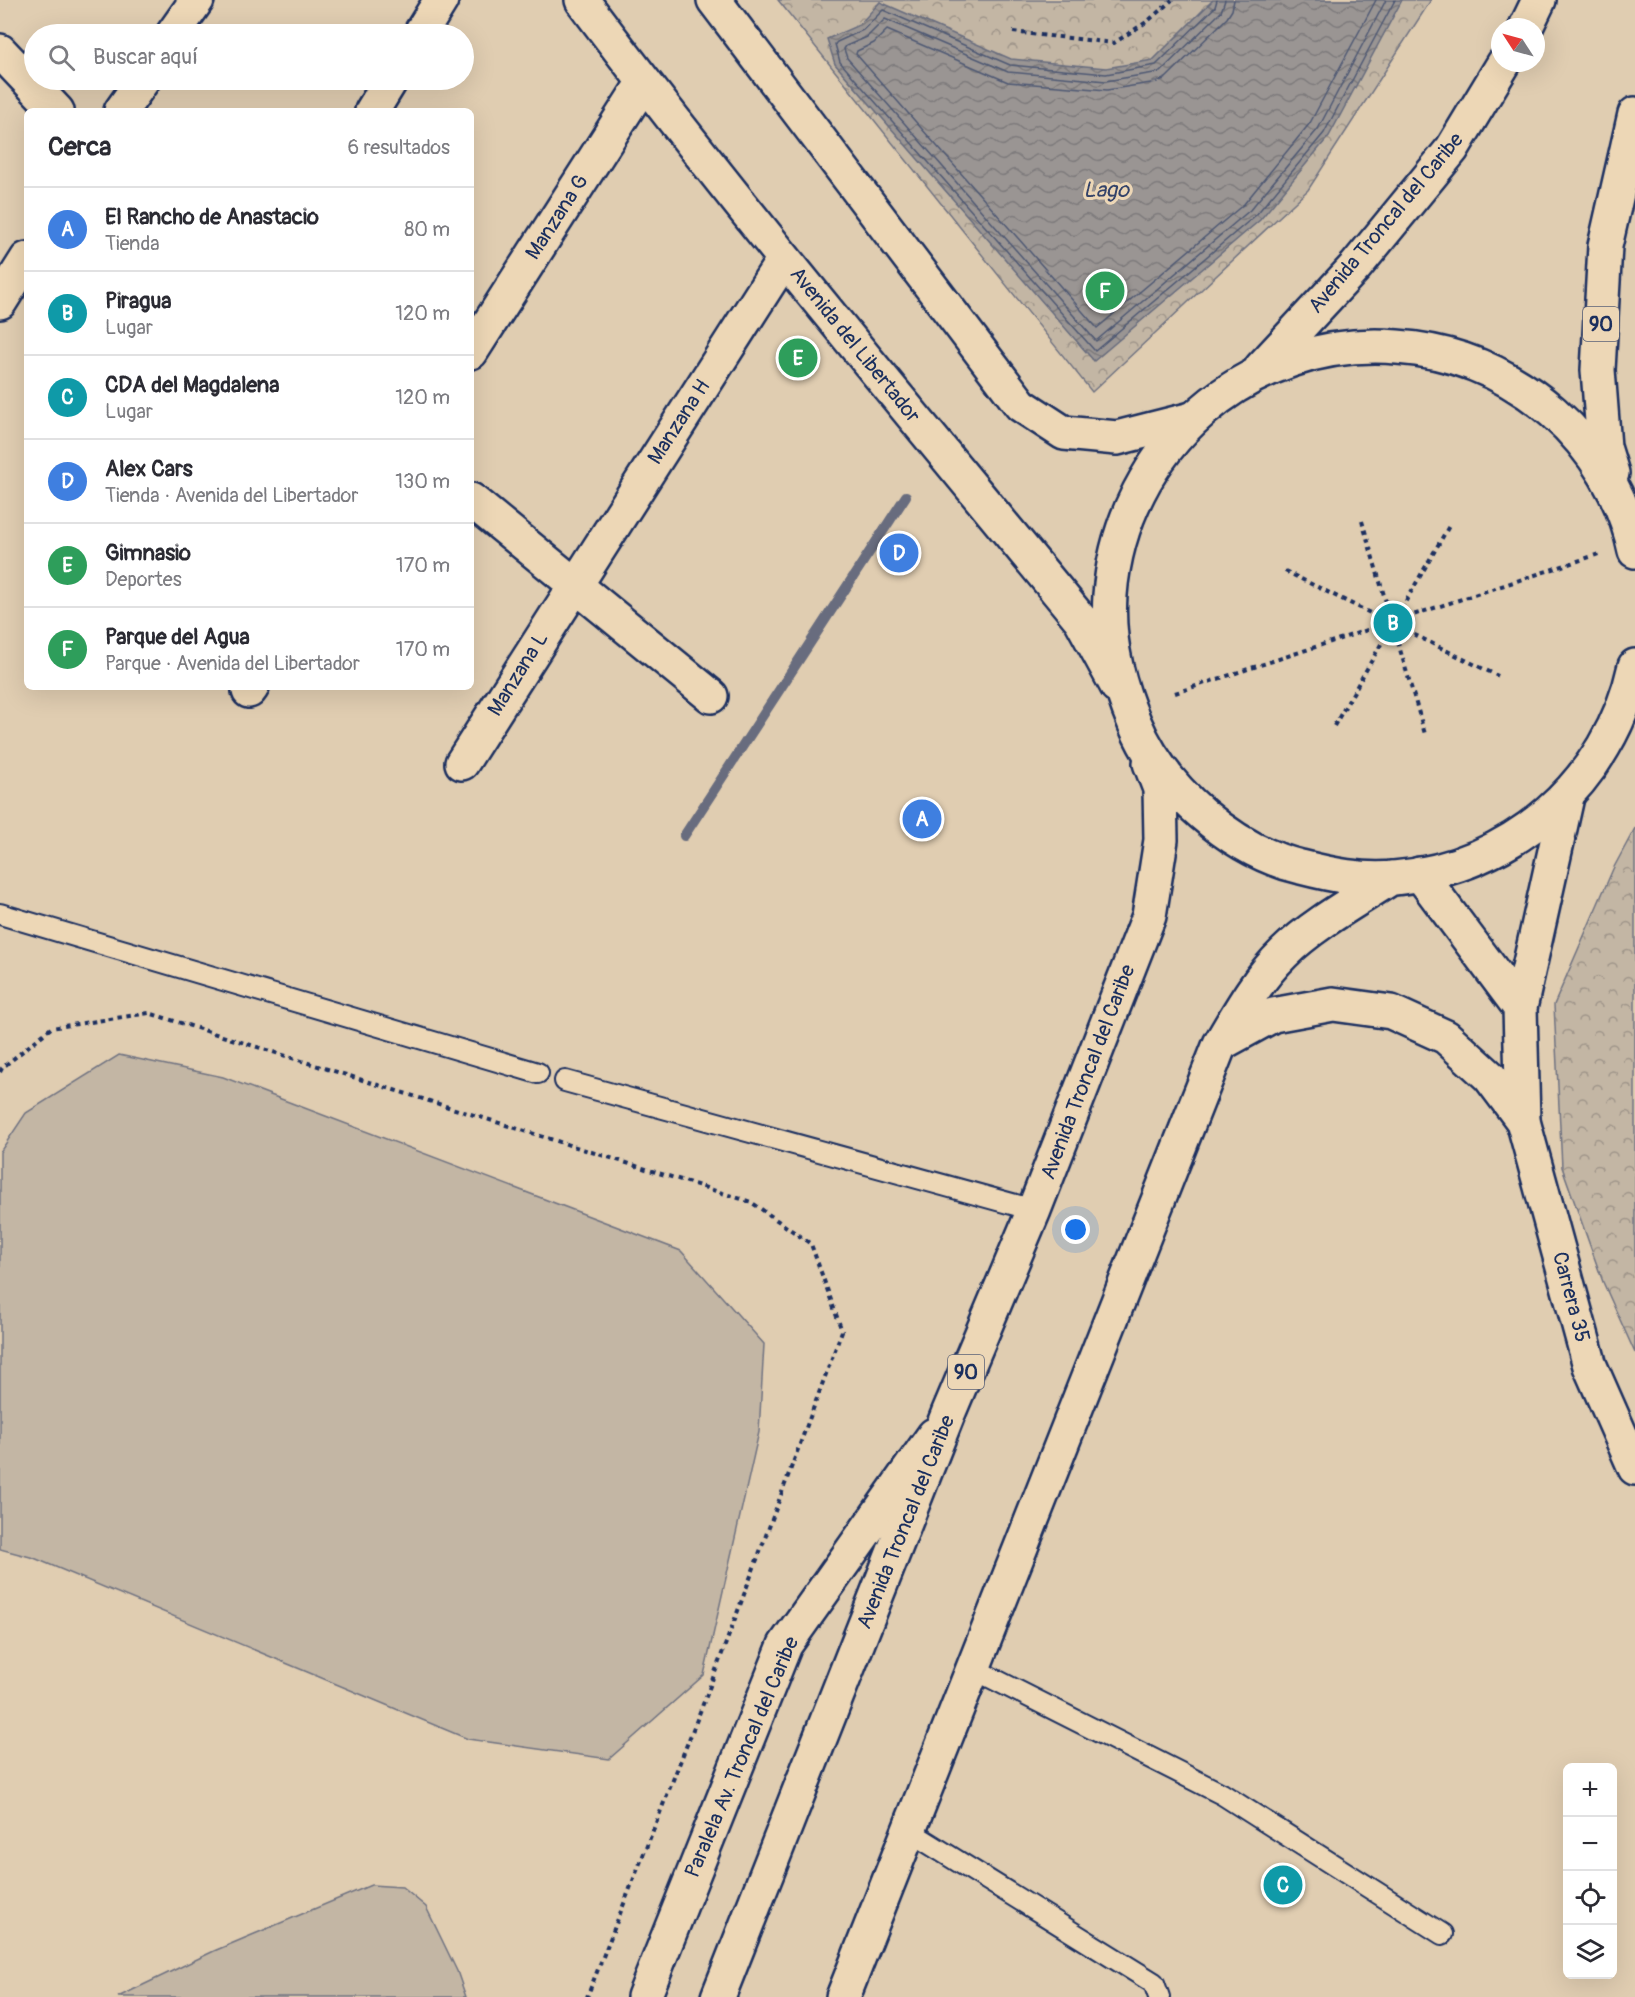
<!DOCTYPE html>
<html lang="es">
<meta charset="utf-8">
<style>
body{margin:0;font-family:Pangolin,sans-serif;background:#f2f2f3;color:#2b2b33}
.controls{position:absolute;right:18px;bottom:18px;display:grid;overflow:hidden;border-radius:9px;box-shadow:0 6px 24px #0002}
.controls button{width:54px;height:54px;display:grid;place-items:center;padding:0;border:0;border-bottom:2px solid #e1e1e2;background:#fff;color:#2b2b33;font:30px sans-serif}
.compass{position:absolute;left:1491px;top:18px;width:54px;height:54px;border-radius:50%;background:#fff;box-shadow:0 6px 24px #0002;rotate:306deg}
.you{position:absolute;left:1076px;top:1230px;width:21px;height:21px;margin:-15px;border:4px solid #fff;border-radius:50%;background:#1a73e8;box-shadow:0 0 0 9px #1a73e833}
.badge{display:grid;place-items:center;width:39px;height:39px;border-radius:50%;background:#0b8043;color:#fff;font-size:20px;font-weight:700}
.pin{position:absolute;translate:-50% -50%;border:3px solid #fff;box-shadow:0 2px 6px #0006}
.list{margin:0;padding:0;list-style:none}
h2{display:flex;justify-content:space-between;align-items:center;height:78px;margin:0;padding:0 24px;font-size:26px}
h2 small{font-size:20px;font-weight:400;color:#7c7c81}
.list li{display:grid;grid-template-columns:39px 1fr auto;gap:18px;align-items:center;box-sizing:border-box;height:84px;padding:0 24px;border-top:2px solid #e1e1e2}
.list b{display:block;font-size:22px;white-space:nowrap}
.list p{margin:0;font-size:20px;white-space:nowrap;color:#7c7c81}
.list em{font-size:20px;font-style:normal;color:#7c7c81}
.icon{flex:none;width:33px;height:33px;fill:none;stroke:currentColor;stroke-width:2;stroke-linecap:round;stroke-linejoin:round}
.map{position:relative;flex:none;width:1635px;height:1997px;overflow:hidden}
.search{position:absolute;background:#fff;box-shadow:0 6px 24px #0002;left:24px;top:24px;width:450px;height:66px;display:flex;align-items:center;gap:15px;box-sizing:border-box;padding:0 21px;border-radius:33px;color:#7c7c81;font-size:22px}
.panel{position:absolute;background:#fff;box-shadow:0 6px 24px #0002;left:24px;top:108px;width:450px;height:582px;border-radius:9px}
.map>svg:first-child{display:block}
</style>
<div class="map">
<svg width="1635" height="1997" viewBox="0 0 1635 1997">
<defs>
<pattern id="park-crowns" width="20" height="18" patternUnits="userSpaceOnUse" patternTransform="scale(1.5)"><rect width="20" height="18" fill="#c3b6a4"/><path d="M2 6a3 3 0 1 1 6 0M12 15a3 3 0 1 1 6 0" fill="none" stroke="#9e9489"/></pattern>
<pattern id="water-waves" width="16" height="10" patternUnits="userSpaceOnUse" patternTransform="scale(1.5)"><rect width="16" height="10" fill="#9a9593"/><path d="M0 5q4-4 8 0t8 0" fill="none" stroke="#7d7a7b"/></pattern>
</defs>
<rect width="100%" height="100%" fill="#e0cdb1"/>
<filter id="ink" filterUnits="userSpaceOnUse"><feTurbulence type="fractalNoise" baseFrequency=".0167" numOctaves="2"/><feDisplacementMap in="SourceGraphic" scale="12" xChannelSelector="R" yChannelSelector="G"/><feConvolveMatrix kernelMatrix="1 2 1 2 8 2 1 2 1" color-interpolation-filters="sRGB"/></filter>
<g filter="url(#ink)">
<path fill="url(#park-crowns)" stroke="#6f7281" stroke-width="1.5" d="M 778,0 L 1431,0 L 1308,190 L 1092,392 Z
M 1635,828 L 1635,1353 L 1603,1282 L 1562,1167 L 1554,1005 L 1613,869 Z"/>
<path fill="#c3b6a4" stroke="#6f7281" stroke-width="1.5" d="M 119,1055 L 223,1077 L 681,1251 L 764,1344 L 759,1432 L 704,1675 L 609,1759 L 468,1739 L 34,1558 L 0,1549 L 0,1152 L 26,1113 Z
M 371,1885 L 402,1887 L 426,1907 L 457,1971 L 466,1997 L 118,1997 L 214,1951 Z"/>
<path fill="url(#water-waves)" stroke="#676c7e" stroke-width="1.5" d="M 1213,0 L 1402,0 L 1329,136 L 1260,220 L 1094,361 L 835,64 L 827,39 L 859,25 L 880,2 L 1011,59 L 1106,68 L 1153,60 Z"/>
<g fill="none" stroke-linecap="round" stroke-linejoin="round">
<path stroke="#4e5873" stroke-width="1.5" d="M 1217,0 L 1215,7 L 1156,65 L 1106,74 L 1010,65 L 883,10 L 863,30 L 837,42 L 835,44 L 840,62 L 1095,351 L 1256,215 L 1324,133 L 1395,0
M 1225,0 L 1221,12 L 1160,72 L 1106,81 L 1008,72 L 885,19 L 867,37 L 846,46 L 844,49 L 847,58 L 1096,341 L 1250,210 L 1318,129 L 1386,0
M 1234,0 L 1232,10 L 1227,18 L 1166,78 L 1157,82 L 1107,90 L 1008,82 L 887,30 L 874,43 L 857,51 L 856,54 L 1097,328 L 1244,204 L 1310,123 L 1376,0"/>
<path stroke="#676c7e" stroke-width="10" d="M 684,836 L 906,496"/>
<defs>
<path id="lane" d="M 0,914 L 538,1073
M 565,1081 L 1034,1210
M 972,1668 L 1222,1794 L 1442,1934
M 909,1831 L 1154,1983 L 1159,1997"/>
<path id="street" d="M 173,34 L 197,0
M 420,34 L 441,0
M 0,51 L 57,111
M 121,111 L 143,80
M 372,111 L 391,80
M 0,302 L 27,259
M 471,352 L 644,82
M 471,500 L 711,696
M 249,691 L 252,687
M 462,763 L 784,259
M 1567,797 L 1520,1008 L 1523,1121 L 1590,1366 L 1635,1468
M 1420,874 L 1520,1008"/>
<path id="secondary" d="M 582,0 C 741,212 913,415 1081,620 L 1117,686
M 714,0 L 1021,405 L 1064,433 L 1117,438 L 1192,419
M 644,1997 L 785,1645 L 934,1435"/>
<path id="highway" d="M 1526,27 L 1539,0
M 1261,368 L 1356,266 L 1452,149 L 1504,63
M 1612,473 L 1604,447 L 1598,370 L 1605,246 L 1635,114
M 1635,551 C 1624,497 1594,448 1553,412 C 1509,374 1456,351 1397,347 C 1250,335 1121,447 1110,595 C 1107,639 1118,684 1135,724 C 1162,789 1232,851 1301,867 C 1332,875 1362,881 1394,878 C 1512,868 1610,782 1635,666
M 1220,1044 L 1273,1015 L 1333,1004 L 1391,1012 L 1446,1037 L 1490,1077 L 1523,1121
M 718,1997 L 948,1414 L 1034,1210 L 1149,916 L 1161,840 L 1160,789 L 1150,763
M 843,1997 L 1220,1044 C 1239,1012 1257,979 1284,953 C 1312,925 1357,900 1391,878"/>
</defs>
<use href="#lane" stroke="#1b2f5e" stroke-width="24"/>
<use href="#street" stroke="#1b2f5e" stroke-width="38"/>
<use href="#secondary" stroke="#1b2f5e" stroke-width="38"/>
<use href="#highway" stroke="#1b2f5e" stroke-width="38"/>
<path stroke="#1b2f5e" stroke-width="4" stroke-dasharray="4.5 4.5" stroke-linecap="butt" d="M 1013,32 L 1114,43 L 1148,21 L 1172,0
M 1362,521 L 1425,734
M 1285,571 L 1498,676
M 1175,693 L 1599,554
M 1334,726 L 1449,526
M 0,1072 L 2,1068 L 51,1028 L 149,1013 L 751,1202 L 811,1244 L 842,1331 L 707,1694 L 587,1997"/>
<use href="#lane" stroke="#edd7b6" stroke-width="20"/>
<use href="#street" stroke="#edd7b6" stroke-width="33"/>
<use href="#secondary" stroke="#edd7b6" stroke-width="33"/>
<use href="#highway" stroke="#edd7b6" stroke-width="33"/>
</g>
</g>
<g text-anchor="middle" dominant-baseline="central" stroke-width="6" stroke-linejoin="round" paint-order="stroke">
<g fill="#edd7b6" stroke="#5a6178" stroke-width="1.5">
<rect x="1583" y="307" width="36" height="34" rx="4.5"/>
<rect x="948" y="1355" width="36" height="34" rx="4.5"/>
</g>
<g font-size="20" font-weight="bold" fill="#1b2f5e">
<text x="1601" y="324">90</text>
<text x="966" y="1372">90</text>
</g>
<g font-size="21" fill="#1b2f5e" stroke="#edd7b6">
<text transform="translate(557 217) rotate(-57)">Manzana G</text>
<text transform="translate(1386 223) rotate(-50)">Avenida Troncal del Caribe</text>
<text transform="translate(855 345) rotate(51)">Avenida del Libertador</text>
<text transform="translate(679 422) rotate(-57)">Manzana H</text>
<text transform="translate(518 674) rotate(-58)">Manzana L</text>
<text transform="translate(1088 1072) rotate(-69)">Avenida Troncal del Caribe</text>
<text transform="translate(1571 1297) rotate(75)">Carrera 35</text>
<text transform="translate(906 1522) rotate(-68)">Avenida Troncal del Caribe</text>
<text transform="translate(742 1757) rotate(-67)">Paralela Av. Troncal del Caribe</text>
</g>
<g font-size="22" font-style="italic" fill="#344369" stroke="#edd7b6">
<text x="1106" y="190">Lago</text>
</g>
</g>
</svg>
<div class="controls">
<button>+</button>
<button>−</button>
<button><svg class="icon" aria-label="locate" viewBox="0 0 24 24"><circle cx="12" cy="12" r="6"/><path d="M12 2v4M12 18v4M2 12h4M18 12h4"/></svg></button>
<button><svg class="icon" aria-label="layers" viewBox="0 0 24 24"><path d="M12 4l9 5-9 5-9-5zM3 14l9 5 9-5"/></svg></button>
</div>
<svg class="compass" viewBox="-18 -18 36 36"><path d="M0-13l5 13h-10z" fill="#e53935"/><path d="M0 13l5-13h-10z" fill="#7c7c81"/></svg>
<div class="you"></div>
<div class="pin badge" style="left:922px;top:819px;background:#3f7fe0">A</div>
<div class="pin badge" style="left:1393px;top:623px;background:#0f9aa8">B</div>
<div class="pin badge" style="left:1283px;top:1885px;background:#0f9aa8">C</div>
<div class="pin badge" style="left:899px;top:553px;background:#3f7fe0">D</div>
<div class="pin badge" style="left:798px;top:358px;background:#2e9e5b">E</div>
<div class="pin badge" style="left:1105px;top:291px;background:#2e9e5b">F</div>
<div class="search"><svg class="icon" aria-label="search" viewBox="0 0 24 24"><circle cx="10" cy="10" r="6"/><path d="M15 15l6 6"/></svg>Buscar aquí</div>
<section class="panel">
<h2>Cerca<small>6 resultados</small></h2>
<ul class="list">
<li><span class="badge" style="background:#3f7fe0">A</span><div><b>El Rancho de Anastacio</b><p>Tienda</p></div><em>80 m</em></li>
<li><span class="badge" style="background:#0f9aa8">B</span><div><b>Piragua</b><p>Lugar</p></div><em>120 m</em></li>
<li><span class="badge" style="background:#0f9aa8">C</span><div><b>CDA del Magdalena</b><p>Lugar</p></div><em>120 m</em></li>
<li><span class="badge" style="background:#3f7fe0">D</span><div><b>Alex Cars</b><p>Tienda · Avenida del Libertador</p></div><em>130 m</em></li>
<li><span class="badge" style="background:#2e9e5b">E</span><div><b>Gimnasio</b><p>Deportes</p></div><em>170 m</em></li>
<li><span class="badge" style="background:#2e9e5b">F</span><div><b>Parque del Agua</b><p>Parque · Avenida del Libertador</p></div><em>170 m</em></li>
</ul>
</section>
</div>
